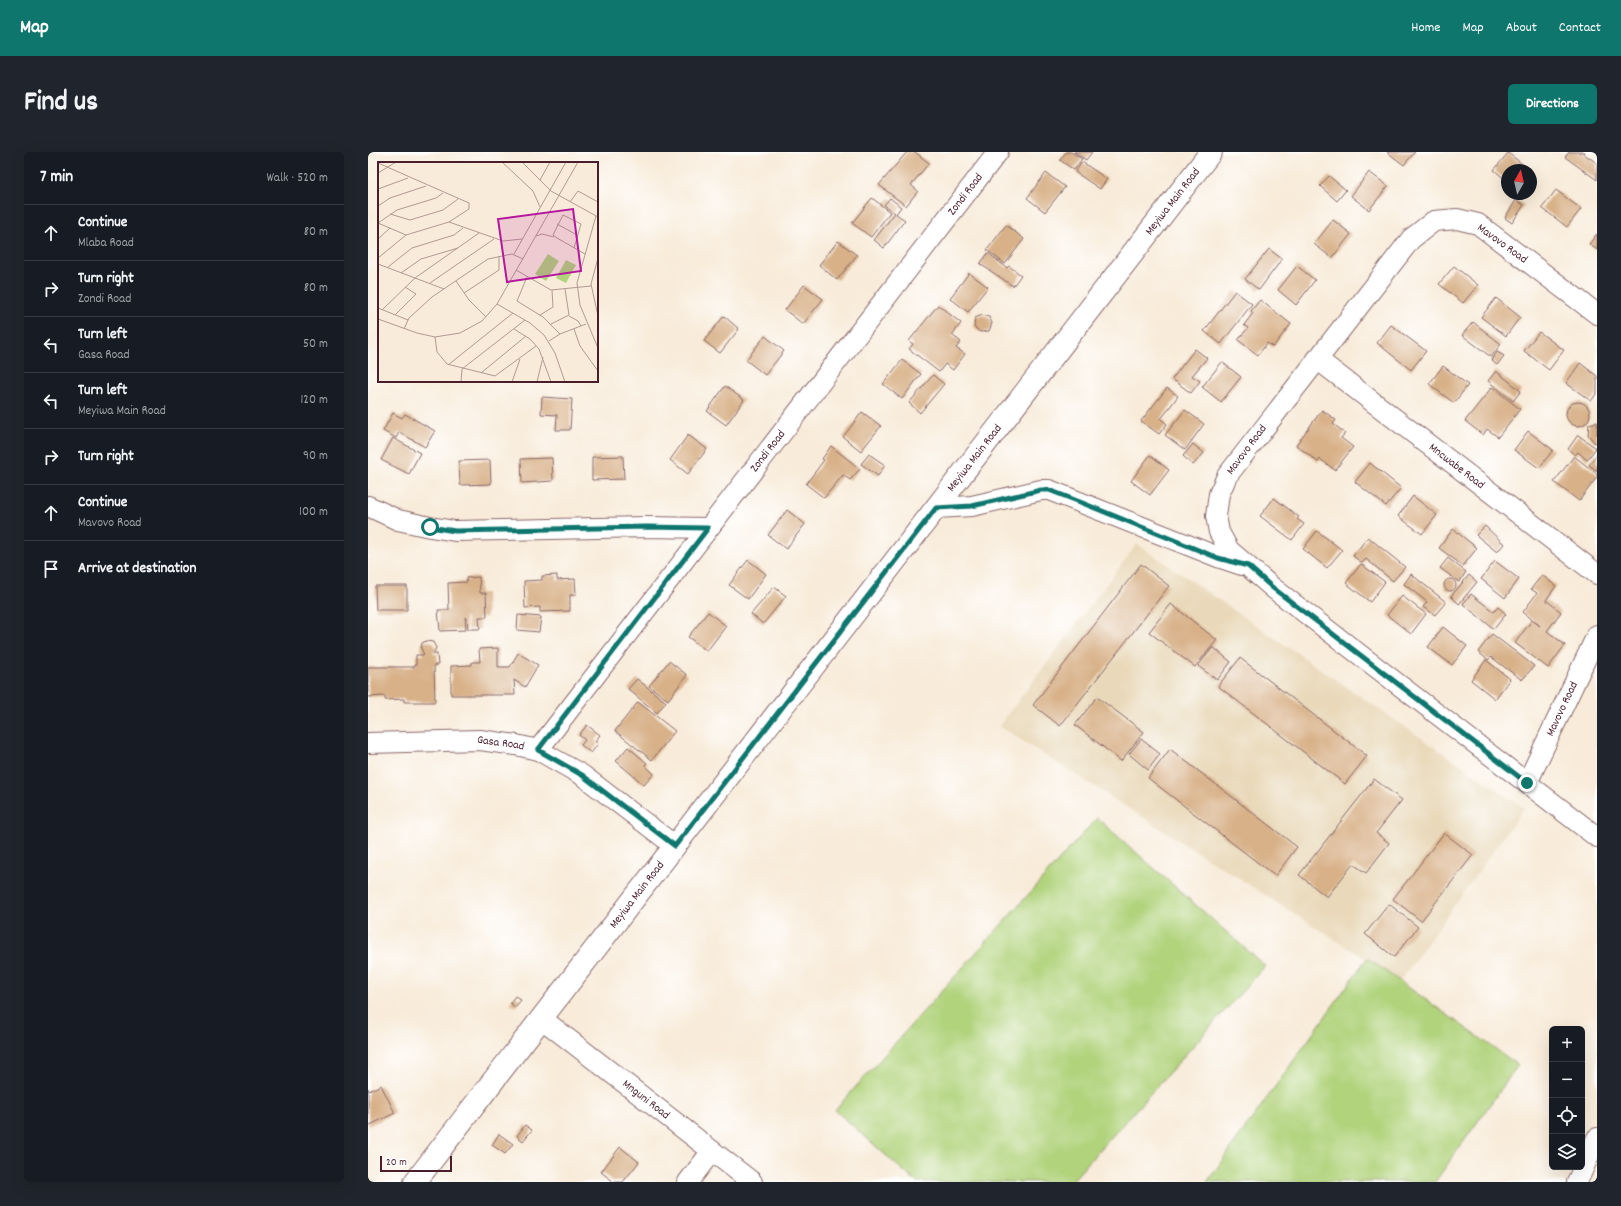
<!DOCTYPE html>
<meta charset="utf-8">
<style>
body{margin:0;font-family:Dekko,sans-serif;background:#20242c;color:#f1f3f6}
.controls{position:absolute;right:12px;bottom:12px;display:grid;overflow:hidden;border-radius:6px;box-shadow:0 4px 16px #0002}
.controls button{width:36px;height:36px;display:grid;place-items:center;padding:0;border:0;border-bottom:1px solid #363941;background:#171b24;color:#f1f3f6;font:20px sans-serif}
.compass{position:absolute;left:1133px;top:12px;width:36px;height:36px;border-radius:50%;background:#171b24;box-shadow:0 4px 16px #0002;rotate:8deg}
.scale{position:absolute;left:12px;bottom:10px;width:72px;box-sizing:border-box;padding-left:4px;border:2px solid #4a1f2b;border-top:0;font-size:11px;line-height:14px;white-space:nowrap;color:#4a1f2b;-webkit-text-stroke:3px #fff;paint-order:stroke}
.stop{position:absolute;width:12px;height:12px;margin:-9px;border:3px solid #0f766e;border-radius:50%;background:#fff}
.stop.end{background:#0f766e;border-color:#fff;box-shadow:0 1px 4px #0008}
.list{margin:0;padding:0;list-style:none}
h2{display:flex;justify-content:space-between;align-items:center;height:52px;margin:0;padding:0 16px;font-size:17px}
h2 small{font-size:13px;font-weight:400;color:#9ea1a6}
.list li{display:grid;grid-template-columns:26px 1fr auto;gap:12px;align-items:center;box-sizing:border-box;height:56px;padding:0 16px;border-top:1px solid #363941}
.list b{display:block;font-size:15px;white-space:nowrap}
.list p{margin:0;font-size:13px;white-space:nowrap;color:#9ea1a6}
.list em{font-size:13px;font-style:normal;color:#9ea1a6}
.icon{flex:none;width:22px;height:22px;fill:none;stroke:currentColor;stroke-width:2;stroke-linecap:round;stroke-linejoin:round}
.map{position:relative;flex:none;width:1229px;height:1030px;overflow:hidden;border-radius:6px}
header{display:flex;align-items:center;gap:24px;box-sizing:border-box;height:56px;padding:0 20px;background:#0f766e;color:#fff}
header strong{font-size:19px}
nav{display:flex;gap:22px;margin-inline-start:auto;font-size:14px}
.intro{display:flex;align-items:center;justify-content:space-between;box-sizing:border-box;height:96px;padding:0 24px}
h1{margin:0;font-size:28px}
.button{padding:10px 18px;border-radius:6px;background:#0f766e;color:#fff;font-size:14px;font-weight:700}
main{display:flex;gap:24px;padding:0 24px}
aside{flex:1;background:#171b24;border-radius:6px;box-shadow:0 4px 16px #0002}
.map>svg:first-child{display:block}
</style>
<header>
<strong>Map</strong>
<nav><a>Home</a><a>Map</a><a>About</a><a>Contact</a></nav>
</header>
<div class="intro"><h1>Find us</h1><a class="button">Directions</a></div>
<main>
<aside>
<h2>7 min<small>Walk · 520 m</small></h2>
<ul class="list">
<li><svg class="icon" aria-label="ahead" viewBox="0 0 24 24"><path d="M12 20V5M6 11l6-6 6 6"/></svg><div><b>Continue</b><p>Mlaba Road</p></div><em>80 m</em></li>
<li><svg class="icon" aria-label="right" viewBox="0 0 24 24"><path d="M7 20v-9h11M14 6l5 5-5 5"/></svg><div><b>Turn right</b><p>Zondi Road</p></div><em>80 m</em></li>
<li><svg class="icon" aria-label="left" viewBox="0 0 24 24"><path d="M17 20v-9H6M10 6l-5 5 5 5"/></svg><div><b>Turn left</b><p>Gasa Road</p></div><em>50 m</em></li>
<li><svg class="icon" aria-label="left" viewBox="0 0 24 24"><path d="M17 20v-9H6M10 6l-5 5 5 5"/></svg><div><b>Turn left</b><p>Meyiwa Main Road</p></div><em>120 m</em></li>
<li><svg class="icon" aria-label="right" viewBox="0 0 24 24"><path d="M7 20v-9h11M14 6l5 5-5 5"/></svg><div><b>Turn right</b></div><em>90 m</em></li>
<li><svg class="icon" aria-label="ahead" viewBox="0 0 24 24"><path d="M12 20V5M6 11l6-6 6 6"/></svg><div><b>Continue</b><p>Mavovo Road</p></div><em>100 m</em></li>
<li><svg class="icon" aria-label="arrive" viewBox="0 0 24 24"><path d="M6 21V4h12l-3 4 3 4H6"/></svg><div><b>Arrive at destination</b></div></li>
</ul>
</aside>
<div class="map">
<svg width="1229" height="1030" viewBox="0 0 1229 1030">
<rect width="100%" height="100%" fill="#fff"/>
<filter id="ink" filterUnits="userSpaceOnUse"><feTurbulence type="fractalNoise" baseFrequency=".025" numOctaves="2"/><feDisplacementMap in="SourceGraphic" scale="8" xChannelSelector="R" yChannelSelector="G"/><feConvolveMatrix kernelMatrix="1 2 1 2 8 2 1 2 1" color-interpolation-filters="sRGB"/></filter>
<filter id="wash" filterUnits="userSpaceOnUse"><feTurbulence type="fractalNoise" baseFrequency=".012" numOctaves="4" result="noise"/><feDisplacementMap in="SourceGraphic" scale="16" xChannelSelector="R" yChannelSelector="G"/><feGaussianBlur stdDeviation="0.9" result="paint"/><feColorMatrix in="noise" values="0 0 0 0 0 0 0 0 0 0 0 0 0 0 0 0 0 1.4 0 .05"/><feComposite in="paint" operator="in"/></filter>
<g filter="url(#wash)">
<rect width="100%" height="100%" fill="#f8ebd9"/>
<path fill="#e9d9ba" d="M 769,392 L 1156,656 L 1032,829 L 631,574 Z"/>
<path fill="#b1d37c" stroke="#7e7954" d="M 729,666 L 897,814 L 703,1030 L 548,1030 L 467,958 Z
M 999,806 L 1150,913 L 1067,1030 L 839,1030 Z"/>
<g id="blocks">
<path fill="#d8b188" d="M 539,0 L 547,0 L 561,11 L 543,33 L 550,39 L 538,54 L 511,33 Z
M 698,0 L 703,0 L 714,7 L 706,18 L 692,8 Z
M 706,0 L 724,0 L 718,8 Z
M 1019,0 L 1047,0 L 1036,13 Z
M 1201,0 L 1217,0 L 1216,2 L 1229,11 L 1229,28 L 1197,5 Z
M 1140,1 L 1162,18 L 1139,18 L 1139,29 L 1126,18 Z
M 714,10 L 739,27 L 732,37 L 707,20 Z
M 1001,20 L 1020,34 L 1001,58 L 983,44 Z
M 678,21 L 697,35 L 677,60 L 659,46 Z
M 961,24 L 978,38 L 969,49 L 952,34 Z
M 1188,38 L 1213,57 L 1199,75 L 1174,56 Z
M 504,46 L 522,60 L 503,85 L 484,71 Z
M 522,46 L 533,55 L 528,62 L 537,68 L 516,96 L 506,88 L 527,61 L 516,53 Z
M 1148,48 L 1156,53 L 1144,71 L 1137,66 Z
M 965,68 L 983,82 L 964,106 L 946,92 Z
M 638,73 L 656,87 L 637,112 L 619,98 Z
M 1229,82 L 1229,98 L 1221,92 Z
M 470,89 L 489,103 L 469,128 L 451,113 Z
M 901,97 L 914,107 L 891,138 L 877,127 Z
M 620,101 L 639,116 L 641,114 L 653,123 L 645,134 L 612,112 Z
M 929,114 L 947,128 L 928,153 L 910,138 Z
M 1086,114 L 1110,133 L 1095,151 L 1071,132 Z
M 601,121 L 620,135 L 600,160 L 582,146 Z
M 436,133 L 455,147 L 435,172 L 417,158 Z
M 867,139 L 884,152 L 853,192 L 836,179 Z
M 1128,146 L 1152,165 L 1138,184 L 1113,165 Z
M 892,148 L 923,172 L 905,195 L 899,191 L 890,203 L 870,188 L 880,176 L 876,173 L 885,161 L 883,159 Z
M 570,153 L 593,171 L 584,183 L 593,190 L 588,196 L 597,202 L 585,218 L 577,212 L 571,220 L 541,197 L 545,192 L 541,189 Z
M 614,163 L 621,165 L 624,171 L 621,179 L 612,180 L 606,175 L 607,166 Z
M 356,164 L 371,177 L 352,201 L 336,189 Z
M 1105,170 L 1133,192 L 1123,205 L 1094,183 Z
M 1023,173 L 1058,199 L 1043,218 L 1009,191 Z
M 1171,180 L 1196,198 L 1181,218 L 1156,199 Z
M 397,184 L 416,199 L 397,223 L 378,208 Z
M 827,197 L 839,206 L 824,224 L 832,229 L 823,241 L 804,227 Z
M 1129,200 L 1136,204 L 1129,213 L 1123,208 Z
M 534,208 L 553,222 L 534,247 L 515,232 Z
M 854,210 L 873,225 L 853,250 L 834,235 Z
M 1212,211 L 1229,224 L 1229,241 L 1223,249 L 1198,231 Z
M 1075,214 L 1100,233 L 1086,251 L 1061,232 Z
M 1128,219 L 1153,239 L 1145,249 L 1120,229 Z
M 565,223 L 576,232 L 552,261 L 541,251 Z
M 357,234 L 376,248 L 358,273 L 339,259 Z
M 1124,235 L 1152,257 L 1130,285 L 1119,277 L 1115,283 L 1097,269 Z
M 799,236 L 810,244 L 793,267 L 799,272 L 791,282 L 773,269 Z
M 174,245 L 204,247 L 202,278 L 188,278 L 189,263 L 173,262 Z
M1198 262a12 12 0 1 1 24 0a12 12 0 1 1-24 0Z
M 817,258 L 836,272 L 817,298 L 797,283 Z
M 954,258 L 968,268 L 965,272 L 977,281 L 973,286 L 985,295 L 967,318 L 952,307 L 950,310 L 928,293 Z
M 494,260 L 513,274 L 493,299 L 475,285 Z
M 25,261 L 34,266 L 37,262 L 67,279 L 57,295 L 31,280 L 28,286 L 15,279 Z
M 1229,270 L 1229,290 L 1227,291 L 1220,283 L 1221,272 Z
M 1160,279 L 1185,298 L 1171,316 L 1146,298 Z
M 320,283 L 339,297 L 320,322 L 302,308 Z
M 1210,283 L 1228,296 L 1219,308 L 1210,300 L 1207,303 L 1200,297 Z
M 25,286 L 52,301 L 41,322 L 13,308 Z
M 825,292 L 836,301 L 825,313 L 815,304 Z
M 463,294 L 492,317 L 482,328 L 475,323 L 456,346 L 438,332 L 456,308 L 454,307 Z
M 501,302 L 517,313 L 510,324 L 493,312 Z
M 1229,302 L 1229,319 L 1221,313 Z
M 782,303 L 801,318 L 782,343 L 763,329 Z
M 255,304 L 256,327 L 224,328 L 224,305 Z
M 1206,304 L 1229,322 L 1229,325 L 1211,349 L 1186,330 Z
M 184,306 L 185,329 L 154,331 L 153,307 Z
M 122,308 L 123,332 L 92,333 L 91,309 Z
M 1002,311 L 1033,336 L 1018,354 L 987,330 Z
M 1045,344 L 1069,363 L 1054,382 L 1030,364 Z
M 906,346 L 931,365 L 929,367 L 936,372 L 924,388 L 892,364 Z
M 419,358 L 437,372 L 418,397 L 400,383 Z
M 1117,374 L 1136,392 L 1129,400 L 1108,383 Z
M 1085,377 L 1109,396 L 1095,414 L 1071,396 Z
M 949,379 L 974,398 L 959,416 L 935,397 Z
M 1000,385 L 1037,415 L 1025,429 L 998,407 L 994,411 L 985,404 Z
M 1080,406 L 1098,420 L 1091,430 L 1072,416 Z
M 380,408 L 398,422 L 380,447 L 361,433 Z
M 1127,409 L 1151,427 L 1137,446 L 1113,427 Z
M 773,412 L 801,434 L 692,574 L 665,553 Z
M 993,412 L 1017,430 L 1002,450 L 978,431 Z
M 1043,422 L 1078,450 L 1067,463 L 1055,455 L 1059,450 L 1036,432 Z
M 189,423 L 189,428 L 207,427 L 208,443 L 202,443 L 202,459 L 172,460 L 172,455 L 157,456 L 156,429 L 174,428 L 174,424 Z
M 1101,423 L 1109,430 L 1091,452 L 1083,444 Z
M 1174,423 L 1188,434 L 1178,448 L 1193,460 L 1179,479 L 1197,493 L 1180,516 L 1147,491 L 1164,468 L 1172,474 L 1155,460 L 1169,441 L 1163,437 Z
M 111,425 L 112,441 L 118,441 L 119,465 L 111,465 L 112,477 L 100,477 L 99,466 L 97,465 L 98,478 L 72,479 L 70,458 L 81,458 L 80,431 L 99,430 L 98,426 Z
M1076 433a6 6 0 1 1 12 0a6 6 0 1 1-12 0Z
M 7,434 L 39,434 L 39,458 L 8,458 Z
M 406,435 L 418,444 L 395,472 L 383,462 Z
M 1103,442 L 1126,460 L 1130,455 L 1138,462 L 1126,477 L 1095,452 Z
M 1034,444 L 1058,462 L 1043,482 L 1019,463 Z
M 803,452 L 849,488 L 827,515 L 781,480 Z
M 340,460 L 358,474 L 339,499 L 320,485 Z
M 150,463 L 173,465 L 171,480 L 149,478 Z
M 1075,475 L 1099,494 L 1084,513 L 1060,495 Z
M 1124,482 L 1166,514 L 1154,528 L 1123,505 L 1120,508 L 1110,500 Z
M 58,489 L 65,490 L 68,496 L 65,502 L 69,502 L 70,513 L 66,513 L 67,550 L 36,550 L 36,547 L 17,548 L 17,544 L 0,545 L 0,515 L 46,515 L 46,513 L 48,513 L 48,503 L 56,503 L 53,496 L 54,491 Z
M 845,495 L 863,510 L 849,528 L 830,514 Z
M 130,496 L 130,515 L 142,515 L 150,501 L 170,513 L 157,535 L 146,528 L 147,543 L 83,543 L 83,514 L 104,513 L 104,510 L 112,510 L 111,497 Z
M 872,506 L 999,604 L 977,632 L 850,534 Z
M 1118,508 L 1142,527 L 1127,547 L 1103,528 Z
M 301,509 L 319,523 L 300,548 L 281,534 Z
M 269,527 L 298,550 L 289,561 L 260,537 Z
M 729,545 L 776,580 L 753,609 L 707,573 Z
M 270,550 L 307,579 L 284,608 L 247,579 Z
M 219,573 L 232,583 L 227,589 L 230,592 L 223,601 L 213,593 L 217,588 L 211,583 Z
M 773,587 L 792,602 L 780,618 L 761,602 Z
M 260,595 L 279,611 L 277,613 L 286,622 L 276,633 L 248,609 Z
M 802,597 L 929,695 L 907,724 L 780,626 Z
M 1006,627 L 1034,648 L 1008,681 L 1021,691 L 998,721 L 985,712 L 959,745 L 931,723 Z
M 1076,681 L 1105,703 L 1053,769 L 1025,747 Z
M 1021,752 L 1050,775 L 1026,805 L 997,782 Z
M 147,844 L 153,848 L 147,855 L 142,851 Z
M 13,933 L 27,961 L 0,974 L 0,936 L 1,939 Z
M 157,973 L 164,978 L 155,989 L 149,984 Z
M 131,982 L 145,992 L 137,1002 L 124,993 Z
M 252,995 L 271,1010 L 255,1030 L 246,1030 L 233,1020 Z"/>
</g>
</g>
<g filter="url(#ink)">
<use href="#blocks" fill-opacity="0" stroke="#876668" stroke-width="1"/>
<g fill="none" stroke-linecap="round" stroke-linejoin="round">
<defs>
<g id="minor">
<path d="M 1229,162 L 1110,72 L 1089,67 L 1066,69 L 1043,87 L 859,324 L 851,342 L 848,364 L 851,380 L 861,398 L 905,436 L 1229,685"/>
<path id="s1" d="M 949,207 L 1229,422"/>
<path d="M 0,354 L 30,368 L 62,375 L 87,379 L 278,375 L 340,376"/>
<path d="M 568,356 L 604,354 L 673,338 L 681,338 L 850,405 L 874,413"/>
<path id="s2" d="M 0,591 L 112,588 L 148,593 L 170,598 L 214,623 L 307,694"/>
<path id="s3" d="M 170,598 L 630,0"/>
<path id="s4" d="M 1159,631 L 1229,483"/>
<path id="s5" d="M 173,866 L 384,1030"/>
<path d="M 320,1030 L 344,999"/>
<path d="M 1209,1030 L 1229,986"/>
</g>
<g id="tertiary">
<path id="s6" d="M 47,1030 L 843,0"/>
</g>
</defs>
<use href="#minor" stroke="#876668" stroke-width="22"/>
<use href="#tertiary" stroke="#876668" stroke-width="24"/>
<use href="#minor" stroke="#fff" stroke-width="20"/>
<use href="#tertiary" stroke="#fff" stroke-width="22"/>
</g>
</g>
<g fill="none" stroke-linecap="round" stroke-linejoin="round" filter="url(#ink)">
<path stroke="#0f766e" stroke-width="5" d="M 62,375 L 87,379 L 278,375 L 340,376 L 170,598 L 214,623 L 307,694 L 568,356 L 604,354 L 673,338 L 681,338 L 712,350 L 850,406 L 880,414 L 905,436 L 1159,631"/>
</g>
<g text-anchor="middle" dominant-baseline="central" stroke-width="3" stroke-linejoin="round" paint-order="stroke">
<g font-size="12" fill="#4a1f2b" stroke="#fff">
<text stroke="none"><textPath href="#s3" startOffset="701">Zondi Road</textPath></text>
<text stroke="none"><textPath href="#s6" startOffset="1239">Meyiwa Main Road</textPath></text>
<text transform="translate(1134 92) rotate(36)">Mavovo Road</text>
<text transform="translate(879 298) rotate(-53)">Mavovo Road</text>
<text stroke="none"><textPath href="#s3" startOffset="377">Zondi Road</textPath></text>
<text stroke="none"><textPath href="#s6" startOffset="915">Meyiwa Main Road</textPath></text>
<text stroke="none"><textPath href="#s1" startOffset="176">Mncwabe Road</textPath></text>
<text stroke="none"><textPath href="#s4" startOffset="82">Mavovo Road</textPath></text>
<text stroke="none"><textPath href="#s2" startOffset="133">Gasa Road</textPath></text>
<text stroke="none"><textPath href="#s6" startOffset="363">Meyiwa Main Road</textPath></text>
<text stroke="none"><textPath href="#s5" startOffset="133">Mnguni Road</textPath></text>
</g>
</g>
<g transform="translate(10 10)">
<rect width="220" height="220" fill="#f8ebd9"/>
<path d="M 170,92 L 181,99 L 168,119 L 157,112 ZM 188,98 L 198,103 L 188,121 L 178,116 Z" fill="#b1d37c"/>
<path fill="none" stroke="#b29993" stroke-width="1" d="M 124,0 L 155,29 L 162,45M 144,0 L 173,29 L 220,55M 0,1 L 91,41 L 91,47 L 71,60M 0,11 L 18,0M 162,18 L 172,0M 0,27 L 30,16M 192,40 L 200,29 L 220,40M 0,44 L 12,36 L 48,24M 12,52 L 32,58 L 65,48 L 80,37M 218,54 L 199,121 L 202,143 L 220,186M 179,62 L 199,73M 28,73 L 0,61 L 19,48 L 58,36 L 65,31M 158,74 L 164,72 L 176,75M 0,77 L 12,66M 196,86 L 203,62 L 185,53 L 175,73 L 179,76 L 207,92M 136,92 L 188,0M 0,96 L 28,73 L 71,60 L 125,79 L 144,77M 220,96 L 213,122 L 220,154M 0,102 L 66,127M 10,105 L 34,86 L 76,73 L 85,66M 138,108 L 173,128 L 213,124M 23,111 L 43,97 L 80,86M 149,115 L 139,139 L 165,155 L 182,172M 78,119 L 91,138 L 108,155M 52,121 L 116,77M 86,131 L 121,108 L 121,94M 119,142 L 152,161 L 166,173 L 177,191 L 187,220M 0,146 L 30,158M 4,148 L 37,116 L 101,71M 17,153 L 38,132 L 27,125M 162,153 L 175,145 L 174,128M 191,154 L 200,159 L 203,164M 0,157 L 39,171 L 57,175 L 82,171 L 104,159 L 119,142 L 200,0M 173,162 L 191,153 L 187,127M 26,167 L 31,156 L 54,135 L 110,97 L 134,92 L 145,97M 136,167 L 152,177 L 161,187 L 173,220M 196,167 L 202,184 L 220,209M 57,175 L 59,190 L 69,202 L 117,214 L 158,184M 171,179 L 182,172 L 208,162M 70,203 L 135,151M 103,211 L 148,174M 83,220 L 84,207 L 147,158M 134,220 L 142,197M 159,220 L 165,195"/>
<path fill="#b5179e" fill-opacity="0.15" stroke="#b5179e" stroke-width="2" d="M 195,47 L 203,109 L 129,120 L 120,57 Z"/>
<rect width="220" height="220" fill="none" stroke="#4a1f2b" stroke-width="2"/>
</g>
</svg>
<div class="controls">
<button>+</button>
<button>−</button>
<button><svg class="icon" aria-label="locate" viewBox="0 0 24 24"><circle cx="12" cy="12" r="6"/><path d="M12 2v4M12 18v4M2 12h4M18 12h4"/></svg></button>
<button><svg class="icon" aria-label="layers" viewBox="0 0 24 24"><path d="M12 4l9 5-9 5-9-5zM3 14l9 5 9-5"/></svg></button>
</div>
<svg class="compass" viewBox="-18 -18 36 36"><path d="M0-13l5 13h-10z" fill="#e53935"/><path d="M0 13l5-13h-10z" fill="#9ea1a6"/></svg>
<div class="scale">20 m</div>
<div class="stop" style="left:62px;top:375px"></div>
<div class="stop end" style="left:1159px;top:631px"></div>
</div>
</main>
